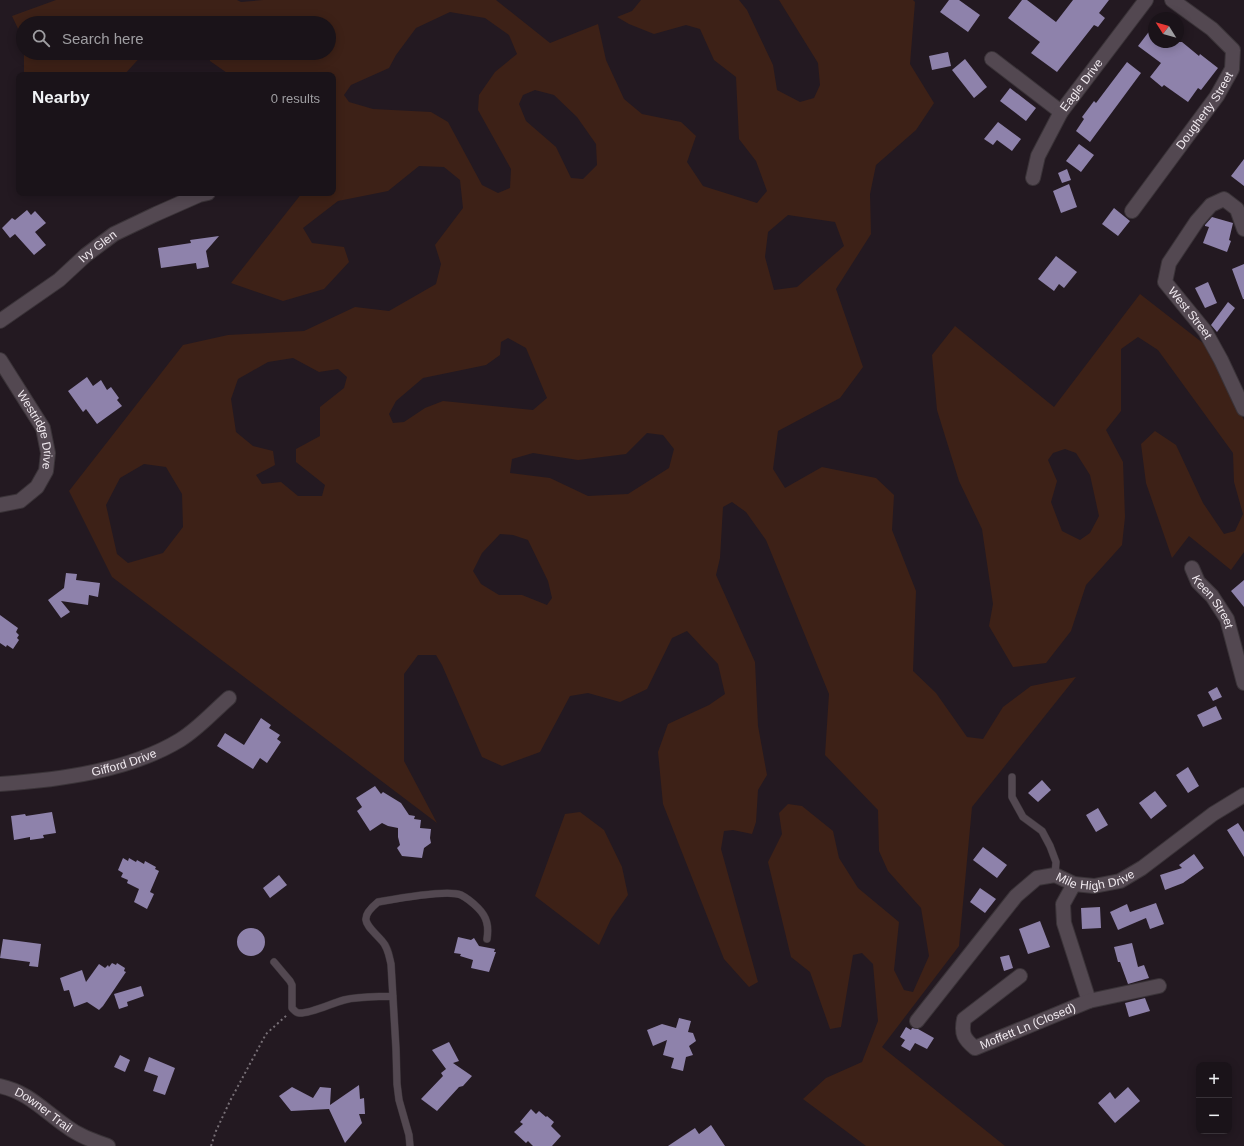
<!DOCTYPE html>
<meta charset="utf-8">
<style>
body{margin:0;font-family:Arial,sans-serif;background:#231c22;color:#f1f3f6}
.controls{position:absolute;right:12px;bottom:12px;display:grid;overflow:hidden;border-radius:8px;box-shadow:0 2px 10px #0003}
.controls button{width:36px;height:36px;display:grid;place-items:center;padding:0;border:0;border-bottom:1px solid #383238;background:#1a1319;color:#f1f3f6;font:20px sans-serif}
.compass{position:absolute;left:1148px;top:12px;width:36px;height:36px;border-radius:50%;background:#1a1319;box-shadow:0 2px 10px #0003;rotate:307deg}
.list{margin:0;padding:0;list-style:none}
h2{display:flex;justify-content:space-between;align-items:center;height:52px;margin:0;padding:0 16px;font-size:17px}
h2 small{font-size:13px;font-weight:400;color:#9f9ea2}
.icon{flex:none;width:22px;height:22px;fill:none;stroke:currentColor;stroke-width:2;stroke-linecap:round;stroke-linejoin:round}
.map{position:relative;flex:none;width:1244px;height:1146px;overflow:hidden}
.search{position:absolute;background:#1a1319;box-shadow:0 2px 10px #0003;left:16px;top:16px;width:320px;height:44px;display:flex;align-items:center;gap:10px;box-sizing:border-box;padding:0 14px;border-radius:22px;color:#9f9ea2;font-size:15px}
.panel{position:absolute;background:#1a1319;box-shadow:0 2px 10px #0003;left:16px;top:72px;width:320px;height:124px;border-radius:8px}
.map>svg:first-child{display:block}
</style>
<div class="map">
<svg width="1244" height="1146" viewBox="0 0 1244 1146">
<rect width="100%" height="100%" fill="#231921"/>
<path fill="#3d2117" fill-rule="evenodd" d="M 56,0 L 237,0 L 241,2 L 263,0 L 496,0 L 550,43 L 598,24 L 606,60 L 624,99 L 642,114 L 681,122 L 696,136 L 687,162 L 703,186 L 757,203 L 767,191 L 756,161 L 739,139 L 736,77 L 714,60 L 700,29 L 686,25 L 654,34 L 629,24 L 617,17 L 632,11 L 641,0 L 739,0 L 747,10 L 773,65 L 777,90 L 800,102 L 814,98 L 820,85 L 818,63 L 779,0 L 913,0 L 915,2 L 910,64 L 934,103 L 916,130 L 876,165 L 870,194 L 871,234 L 836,289 L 863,367 L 840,398 L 778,431 L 773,469 L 785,488 L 822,467 L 876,478 L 894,495 L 892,530 L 916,591 L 913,671 L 936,693 L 967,737 L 983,739 L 1003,707 L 1031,686 L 1076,677 L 972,807 L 959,946 L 882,1047 L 1005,1146 L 866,1146 L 803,1099 L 826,1078 L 862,1062 L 878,1021 L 873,964 L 862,953 L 853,955 L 841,1027 L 830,1029 L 810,972 L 791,957 L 768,862 L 782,834 L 779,813 L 788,804 L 802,806 L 833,831 L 839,858 L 858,888 L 899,922 L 894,970 L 904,990 L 913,992 L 929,956 L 921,908 L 888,871 L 879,851 L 878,810 L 825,755 L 829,694 L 766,540 L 746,512 L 732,502 L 723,507 L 720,558 L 716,575 L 755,662 L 758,726 L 767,775 L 758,790 L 756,822 L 752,834 L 733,830 L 724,831 L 721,849 L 758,982 L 749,987 L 724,959 L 663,804 L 658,752 L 668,724 L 709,705 L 725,694 L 718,664 L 687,631 L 672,638 L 647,689 L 620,702 L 588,693 L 570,696 L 540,752 L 502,766 L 482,757 L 442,665 L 436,655 L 418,655 L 404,674 L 404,761 L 437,823 L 112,577 L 69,491 L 183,345 L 228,335 L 304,331 L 355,307 L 389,311 L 436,284 L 441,264 L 435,245 L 463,208 L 460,180 L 444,167 L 419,166 L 388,191 L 338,201 L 303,228 L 312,243 L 344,247 L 349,262 L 324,289 L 283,301 L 231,283 L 302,193 L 333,193 L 333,153 L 335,151 L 333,150 L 333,75 L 230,75 L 210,61 L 208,53 L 329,53 L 329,23 L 23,23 L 23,39 L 12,16 ZM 450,12 L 485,18 L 509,35 L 517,54 L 495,72 L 479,95 L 478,110 L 511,169 L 510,188 L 498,193 L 482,185 L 448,122 L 431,112 L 373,109 L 349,102 L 344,95 L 351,85 L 389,68 L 396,55 L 416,28 ZM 535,90 L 554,95 L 577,117 L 596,144 L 597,165 L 583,179 L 571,178 L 556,147 L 526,121 L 519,104 L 523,95 ZM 788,215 L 835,222 L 844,246 L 797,287 L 774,290 L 765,257 L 768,232 ZM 508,338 L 526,348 L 547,398 L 533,410 L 443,401 L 425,408 L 404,422 L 393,423 L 389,414 L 396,401 L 423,378 L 486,365 L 500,355 L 501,342 ZM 293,358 L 319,372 L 338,369 L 347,377 L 344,388 L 320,407 L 320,436 L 296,449 L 296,462 L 325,485 L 322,496 L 298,496 L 281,482 L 262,484 L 256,475 L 275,465 L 273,451 L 253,446 L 236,432 L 231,399 L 238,379 L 268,362 ZM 647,433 L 663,435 L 674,449 L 669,468 L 628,494 L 588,496 L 550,478 L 510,473 L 512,459 L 533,453 L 578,460 L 626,454 ZM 144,464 L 166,467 L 182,494 L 183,527 L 163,553 L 128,563 L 117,554 L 106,505 L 120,478 ZM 500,534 L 513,535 L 528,540 L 548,581 L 552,598 L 547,605 L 522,595 L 499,595 L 481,584 L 473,571 L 482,553 Z
M 24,53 L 144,53 L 124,75 L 24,75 Z
M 1140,294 L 1208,347 L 1244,420 L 1244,552 L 1231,570 L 1189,536 L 1172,558 L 1146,483 L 1141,444 L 1155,431 L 1176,445 L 1203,503 L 1224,534 L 1235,531 L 1243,514 L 1234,482 L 1233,453 L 1158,350 L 1138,337 L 1121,349 L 1121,411 L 1106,430 L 1123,462 L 1125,517 L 1122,545 L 1086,585 L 1071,631 L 1046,663 L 1013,667 L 989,626 L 993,604 L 982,529 L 959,481 L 937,410 L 932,355 L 955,326 L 1054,407 ZM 1065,449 L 1076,453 L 1090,475 L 1099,516 L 1090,533 L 1080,540 L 1062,531 L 1051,502 L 1057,481 L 1048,460 L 1053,453 Z
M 580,812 L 604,830 L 622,867 L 628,895 L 611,919 L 599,945 L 535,896 L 565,814 Z"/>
<path fill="#8e82ab" d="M 949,0 L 959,0 L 980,15 L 968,32 L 940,12 Z
M 1022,0 L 1027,0 L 1056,22 L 1073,0 L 1109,0 L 1099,13 L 1105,18 L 1098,27 L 1094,25 L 1057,72 L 1031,53 L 1040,42 L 1008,18 Z
M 1154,25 L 1154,42 L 1182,42 L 1199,56 L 1200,54 L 1218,68 L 1201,90 L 1198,88 L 1188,102 L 1164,85 L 1162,87 L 1150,77 L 1161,63 L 1138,46 Z
M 948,52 L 951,66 L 932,70 L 929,56 Z
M 965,59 L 987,87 L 974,98 L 952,70 Z
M 1127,62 L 1141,73 L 1090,142 L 1076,131 L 1084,119 L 1082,117 L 1094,101 L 1096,103 Z
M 1010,88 L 1036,108 L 1026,121 L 1000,101 Z
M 998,122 L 1021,139 L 1012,151 L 997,140 L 993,145 L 984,139 Z
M 1079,144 L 1094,155 L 1081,172 L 1066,161 Z
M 1244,159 L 1244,186 L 1231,176 Z
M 1067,169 L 1071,180 L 1062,183 L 1058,173 Z
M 1069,184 L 1077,207 L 1061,213 L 1053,191 Z
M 1114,208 L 1130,221 L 1118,236 L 1102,224 Z
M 27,210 L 31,215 L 35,211 L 46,223 L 35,232 L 46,245 L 34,255 L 15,234 L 10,238 L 2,228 L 12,218 L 15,220 Z
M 1212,217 L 1233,223 L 1229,240 L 1231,241 L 1227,252 L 1203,243 L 1209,227 L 1205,226 L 1205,225 Z
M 219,236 L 206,251 L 209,267 L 197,269 L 196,263 L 161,268 L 158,248 L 191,243 L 190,240 Z
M 1056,256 L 1077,272 L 1064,288 L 1059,284 L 1054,291 L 1038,279 Z
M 1244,264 L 1244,299 L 1243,299 L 1232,269 Z
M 1208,282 L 1217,303 L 1205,308 L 1195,288 Z
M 1228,302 L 1235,308 L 1217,332 L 1211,325 Z
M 87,377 L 93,386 L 101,380 L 107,390 L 111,387 L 119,398 L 117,400 L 122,406 L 97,424 L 86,409 L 83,412 L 68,391 Z
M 66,573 L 77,574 L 76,580 L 100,583 L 98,597 L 89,595 L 88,605 L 61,601 L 70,612 L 61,618 L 48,600 L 64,588 Z
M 1244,580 L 1244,607 L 1231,591 Z
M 0,615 L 18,628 L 16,632 L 19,635 L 17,638 L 19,640 L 13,649 L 7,645 L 6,647 L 0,643 Z
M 1217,687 L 1222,697 L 1213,701 L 1208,692 Z
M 1216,706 L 1222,719 L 1203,727 L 1197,715 Z
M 261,718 L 271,725 L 269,728 L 280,735 L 277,739 L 281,742 L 267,763 L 260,758 L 253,769 L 217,746 L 225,733 L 244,745 Z
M 1188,767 L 1199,786 L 1188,793 L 1176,775 Z
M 1042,780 L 1051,790 L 1038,802 L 1028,793 Z
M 375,786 L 381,794 L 383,792 L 401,803 L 409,815 L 415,816 L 414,819 L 421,820 L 420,828 L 431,829 L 430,838 L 431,843 L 424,848 L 422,858 L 402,856 L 397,848 L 400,845 L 398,837 L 398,828 L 388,826 L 382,823 L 370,831 L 357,811 L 362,807 L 356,798 Z
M 1155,791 L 1167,806 L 1151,819 L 1139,803 Z
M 1098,808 L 1108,825 L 1096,832 L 1086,815 Z
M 52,812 L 56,833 L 43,835 L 44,838 L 30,840 L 30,837 L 14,840 L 11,816 L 25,814 L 26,816 Z
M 1238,823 L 1244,832 L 1244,857 L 1227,830 Z
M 983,847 L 1007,865 L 997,878 L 973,860 Z
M 1194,854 L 1204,868 L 1183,883 L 1165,890 L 1160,875 L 1182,868 L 1179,865 Z
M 123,858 L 128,861 L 129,858 L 136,862 L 137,860 L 144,864 L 145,861 L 156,867 L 155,869 L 159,871 L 150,892 L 154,894 L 147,909 L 134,902 L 139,889 L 127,883 L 128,880 L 121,877 L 123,873 L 118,870 Z
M 279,875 L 287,885 L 270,898 L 263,888 Z
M 980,888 L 996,899 L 985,913 L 970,902 Z
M 1156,903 L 1164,924 L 1150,929 L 1146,918 L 1118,930 L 1110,912 L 1127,904 L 1130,912 Z
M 1100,907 L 1101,928 L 1082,929 L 1081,908 Z
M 1040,921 L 1050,947 L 1028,954 L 1019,929 Z
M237 942a14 14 0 1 1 28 0a14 14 0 1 1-28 0Z
M 458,937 L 471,940 L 474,938 L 479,946 L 495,949 L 494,952 L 496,952 L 489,972 L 471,968 L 473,960 L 460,956 L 461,954 L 454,953 Z
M 3,939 L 41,944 L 38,967 L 29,966 L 30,962 L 0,958 Z
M 1132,943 L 1138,967 L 1144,965 L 1149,978 L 1128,984 L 1120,962 L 1118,962 L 1114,947 Z
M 1009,955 L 1013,968 L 1004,971 L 1000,957 Z
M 112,963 L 116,965 L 117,963 L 125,968 L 124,971 L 126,972 L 103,1006 L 99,1010 L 87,1002 L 74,1007 L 69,990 L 64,991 L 60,978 L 82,970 L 86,982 L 99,964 L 105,968 L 108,965 L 109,967 Z
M 141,986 L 144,996 L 127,1002 L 128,1006 L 119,1009 L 114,994 Z
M 1145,998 L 1150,1011 L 1129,1017 L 1125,1003 Z
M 679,1018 L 691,1021 L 688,1032 L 693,1033 L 696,1041 L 689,1046 L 693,1055 L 686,1057 L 683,1071 L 671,1068 L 674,1058 L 663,1055 L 667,1040 L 653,1046 L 647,1030 L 662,1024 L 676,1028 Z
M 906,1027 L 911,1030 L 912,1028 L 918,1029 L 934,1038 L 927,1049 L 915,1043 L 910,1051 L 901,1046 L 905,1040 L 900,1037 Z
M 449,1042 L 459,1061 L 453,1063 L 472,1076 L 463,1086 L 459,1087 L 437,1111 L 421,1099 L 443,1076 L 441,1073 L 446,1069 L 432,1050 Z
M 120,1055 L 130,1060 L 125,1072 L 114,1067 Z
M 149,1057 L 175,1068 L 165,1095 L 153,1091 L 158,1076 L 144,1071 Z
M 359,1085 L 360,1099 L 364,1098 L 365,1114 L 359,1114 L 362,1123 L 345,1143 L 329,1109 L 291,1111 L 279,1096 L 292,1087 L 313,1098 L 320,1087 L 331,1088 L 330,1105 Z
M 1128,1087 L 1140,1101 L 1115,1123 L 1098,1103 L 1110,1092 L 1115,1099 Z
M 531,1109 L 536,1114 L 539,1111 L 546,1117 L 547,1116 L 554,1122 L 551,1126 L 561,1136 L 552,1146 L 533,1146 L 528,1141 L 526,1143 L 514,1132 L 523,1124 L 520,1122 Z
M 711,1125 L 725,1146 L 668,1146 L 695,1128 L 699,1134 Z"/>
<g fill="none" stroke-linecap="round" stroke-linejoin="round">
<defs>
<path id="lane" d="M 1012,777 L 1012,797 L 1023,817 L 1042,831 L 1050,846 L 1056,862 L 1055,875
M 274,962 L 290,981 L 292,985 L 292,1008 C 294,1010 296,1013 299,1013 C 310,1014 332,1003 344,1000 C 360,996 377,997 393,996
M 410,1146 L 409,1135 L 399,1100 L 397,1084 L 396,1049 L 391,964 C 389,956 388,947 382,941 C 368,925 356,920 378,902 C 395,899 447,889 461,895 C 467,898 473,903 478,908 C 487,917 489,926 487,939"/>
<g id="street">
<path d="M 992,59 L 1061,112"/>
<path id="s1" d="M 1033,178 L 1038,156 L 1061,112 L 1146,0"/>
<path id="s2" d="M 1132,211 L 1217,96 L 1232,69 L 1233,50 L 1212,29 L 1172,0"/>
<path id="s3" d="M 1244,229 L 1237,209 L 1224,199 L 1211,205 L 1197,221 L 1169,263 L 1165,282 L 1205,331 L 1221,360 L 1244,409"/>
<path id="s4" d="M 0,321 L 59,280 L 86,255 L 114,234 L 156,214 L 199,195 L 208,193"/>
<path id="s5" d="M 0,360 L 43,428 L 48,453 L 46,471 L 37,487 L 20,501 L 0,505"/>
<path id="s6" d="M 1192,568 L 1198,582 L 1212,596 L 1227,619 L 1244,683"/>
<path id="s7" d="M 0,784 C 58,780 129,771 180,740 C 198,729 213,712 229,698"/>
<path d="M 1074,884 L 1063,904 L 1064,923 L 1089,1001"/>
<path id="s8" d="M 1020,976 L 964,1019 C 961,1034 964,1039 975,1048 L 1089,1001 L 1159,986"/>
<path id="s9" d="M 917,1021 L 1016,896 L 1037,878 L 1055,875 L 1074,884 L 1094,886 L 1120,881 L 1142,868 L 1213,814 L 1244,795"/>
<path id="s10" d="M 0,1086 C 28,1092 43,1110 66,1126 C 79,1136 94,1141 108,1146"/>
</g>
</defs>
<use href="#lane" stroke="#3a3338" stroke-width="8"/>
<use href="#street" stroke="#3a3338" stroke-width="16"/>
<path stroke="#787077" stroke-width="2" stroke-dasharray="2 3" stroke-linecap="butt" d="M 211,1146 L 216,1131 L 230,1101 L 266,1034 L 287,1015"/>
<use href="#lane" stroke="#534851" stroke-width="7"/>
<use href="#street" stroke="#534851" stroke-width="14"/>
</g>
<g text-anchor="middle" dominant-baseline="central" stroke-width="4" stroke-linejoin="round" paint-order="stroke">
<g font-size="12" fill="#f0e9ef" stroke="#191018">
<text stroke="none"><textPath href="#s1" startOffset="106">Eagle Drive</textPath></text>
<text stroke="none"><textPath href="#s2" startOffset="124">Dougherty Street</textPath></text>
<text stroke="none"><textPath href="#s4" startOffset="123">Ivy Glen</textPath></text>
<text stroke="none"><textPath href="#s3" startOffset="183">West Street</textPath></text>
<text stroke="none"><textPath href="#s5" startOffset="80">Westridge Drive</textPath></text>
<text stroke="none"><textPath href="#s6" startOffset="40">Keen Street</textPath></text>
<text stroke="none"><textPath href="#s7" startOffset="126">Gifford Drive</textPath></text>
<text stroke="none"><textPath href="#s9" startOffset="248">Mile High Drive</textPath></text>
<text stroke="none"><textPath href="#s8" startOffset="161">Moffett Ln (Closed)</textPath></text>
<text stroke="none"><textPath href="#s10" startOffset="50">Downer Trail</textPath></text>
</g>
</g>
</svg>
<div class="controls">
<button>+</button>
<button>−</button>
</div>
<svg class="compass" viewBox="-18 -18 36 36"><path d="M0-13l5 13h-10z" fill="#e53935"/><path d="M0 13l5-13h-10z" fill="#9f9ea2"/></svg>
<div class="search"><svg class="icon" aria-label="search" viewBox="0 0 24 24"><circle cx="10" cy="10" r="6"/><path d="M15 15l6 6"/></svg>Search here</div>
<section class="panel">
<h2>Nearby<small>0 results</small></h2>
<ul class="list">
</ul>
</section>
</div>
